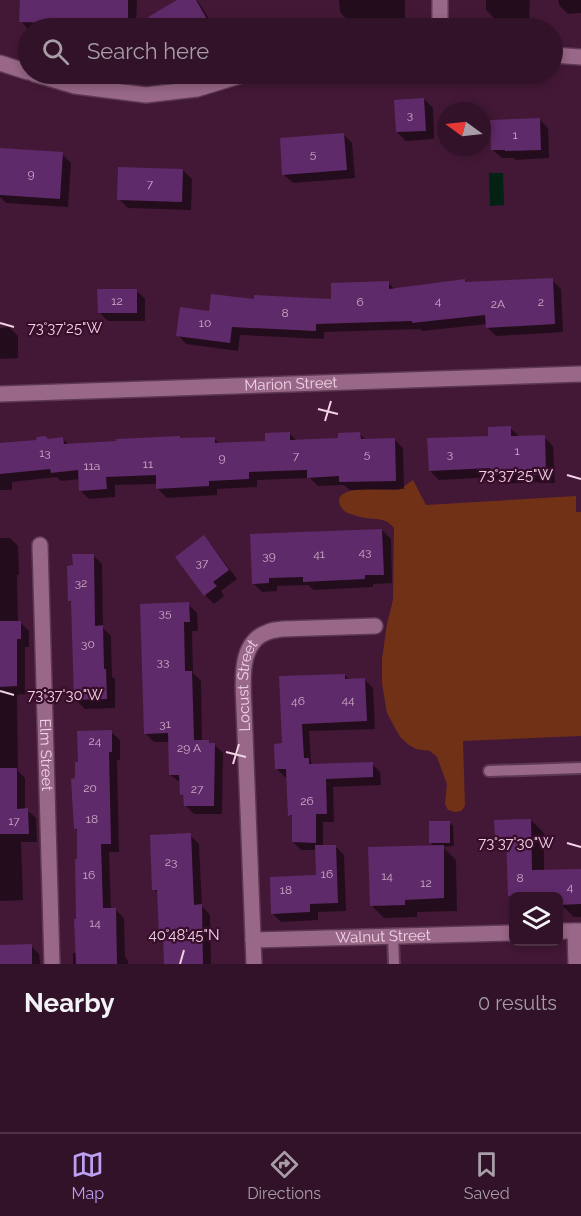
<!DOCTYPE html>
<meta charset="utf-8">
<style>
body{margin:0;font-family:Raleway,sans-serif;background:#3a1b30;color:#f1f3f6}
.controls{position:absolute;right:18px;bottom:18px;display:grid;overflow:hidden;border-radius:9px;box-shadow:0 3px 9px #0003}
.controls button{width:54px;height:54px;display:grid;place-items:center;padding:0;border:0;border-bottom:2px solid #4d3245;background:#321228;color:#f1f3f6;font:30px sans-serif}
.compass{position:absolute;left:437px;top:102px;width:54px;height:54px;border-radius:50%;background:#321228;box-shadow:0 3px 9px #0003;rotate:285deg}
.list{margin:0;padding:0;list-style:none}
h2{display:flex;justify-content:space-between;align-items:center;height:78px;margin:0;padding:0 24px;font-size:26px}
h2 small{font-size:20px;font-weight:400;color:#a89ea8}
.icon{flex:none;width:33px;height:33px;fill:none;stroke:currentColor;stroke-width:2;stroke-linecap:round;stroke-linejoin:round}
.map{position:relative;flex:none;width:581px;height:964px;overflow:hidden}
.search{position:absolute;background:#321228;box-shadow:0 3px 9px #0003;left:18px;right:18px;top:18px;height:66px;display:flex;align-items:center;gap:15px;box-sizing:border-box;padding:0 21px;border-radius:33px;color:#a89ea8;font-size:22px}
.sheet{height:168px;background:#321228}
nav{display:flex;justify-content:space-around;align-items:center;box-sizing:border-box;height:84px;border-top:2px solid #4d3245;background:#321228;font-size:16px;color:#a89ea8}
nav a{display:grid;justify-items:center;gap:3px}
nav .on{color:#bca0f2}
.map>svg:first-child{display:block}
</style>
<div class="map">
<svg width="581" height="964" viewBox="0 0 581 964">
<rect width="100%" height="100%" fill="#431836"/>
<path fill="#713117" d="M 413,480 L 426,505 L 576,496 L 576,512 L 581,512 L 581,736 L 463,741 L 465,806 L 461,811 L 455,812 L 448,810 L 445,804 L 447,784 L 437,757 L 430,751 L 416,749 L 409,745 L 401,738 L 395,728 L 387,713 L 382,683 L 382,659 L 387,624 L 393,600 L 394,528 C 385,517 377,520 365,518 C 360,517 356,516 351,514 C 347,513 343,511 341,507 C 328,482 388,491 397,490 C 403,489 408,483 413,480 Z"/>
<path fill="#022214" d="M 489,173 L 503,173 L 504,205 L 490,206 Z"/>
<path fill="#0007" d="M 21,0 L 137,0 L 136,28 L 28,29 L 21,21 Z
M 180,0 L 197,0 L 215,28 L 157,28 L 150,17 Z
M 339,0 L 405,0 L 405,21 L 348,21 L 340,12 Z
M 486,0 L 530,0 L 529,19 L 495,19 L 486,10 Z
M 558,0 L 581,0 L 581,13 L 568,14 L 559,5 Z
M 424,99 L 433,108 L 434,139 L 406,141 L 397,132 Z
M 539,119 L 548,128 L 549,158 L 515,160 L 514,158 L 502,158 L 493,150 Z
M 343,134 L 352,143 L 355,178 L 293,183 L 284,175 Z
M 0,150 L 62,154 L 71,163 L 68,207 L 6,203 L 0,197 Z
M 183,170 L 192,179 L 191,210 L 128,208 L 119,199 Z
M 552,280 L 561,289 L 563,332 L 496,336 L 487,327 L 487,324 L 422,331 L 420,329 L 324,332 L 324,339 L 240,335 L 238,351 L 186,344 L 178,335 L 210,312 L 255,301 L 333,300 L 388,283 L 395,289 L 464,281 L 467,283 Z
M 136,290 L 145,299 L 145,321 L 108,321 L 99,312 Z
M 9,327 L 18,336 L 18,358 L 0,359 L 0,328 Z
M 510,428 L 519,436 L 544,437 L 553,446 L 555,483 L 539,483 L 538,482 L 500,484 L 494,477 L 439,480 L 430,471 Z
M 290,434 L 297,441 L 340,440 L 360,434 L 366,440 L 394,439 L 403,448 L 404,489 L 350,490 L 344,485 L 318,486 L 310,478 L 257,480 L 257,487 L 217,489 L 217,495 L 167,498 L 158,489 L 158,484 L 115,485 L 115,497 L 89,499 L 80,490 L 80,479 L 61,481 L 57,477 L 12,482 L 12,490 L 0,490 L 0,444 L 62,438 L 69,445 L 214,438 L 220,445 L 267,443 Z
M 382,530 L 391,539 L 392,583 L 373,584 L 373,587 L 314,590 L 308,585 L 277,586 L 277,591 L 262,592 L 253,583 Z
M 203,537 L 212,546 L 237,579 L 221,591 L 224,596 L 214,604 L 205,595 Z
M 0,538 L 10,538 L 18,546 L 19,575 L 17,575 L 18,622 L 20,622 L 29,631 L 29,647 L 25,647 L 25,694 L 17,695 L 18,771 L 25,778 L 25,810 L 27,810 L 36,818 L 37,842 L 21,842 L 23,900 L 0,901 Z
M 93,555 L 102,564 L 103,628 L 111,636 L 112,677 L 115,679 L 115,708 L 85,709 L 76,700 L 72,603 L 70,601 Z
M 188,604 L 197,613 L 198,631 L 192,631 L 193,673 L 201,681 L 202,741 L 208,741 L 211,744 L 214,744 L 223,753 L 222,814 L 194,814 L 185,805 L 185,799 L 181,795 L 181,783 L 170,775 L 170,742 L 154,742 L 145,733 Z
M 345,675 L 350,680 L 365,680 L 373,688 L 375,729 L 309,731 L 311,762 L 314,766 L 372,764 L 380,772 L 381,785 L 333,787 L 334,822 L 323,822 L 323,847 L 335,846 L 344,855 L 346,911 L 318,912 L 318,920 L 281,922 L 272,913 L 318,877 L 317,850 L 301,850 L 293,842 L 294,819 L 290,815 L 288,777 L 285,777 L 277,769 L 283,745 Z
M 111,732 L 120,740 L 120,760 L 117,760 L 119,852 L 109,852 L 111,909 L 115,909 L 124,918 L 125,957 L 128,961 L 128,964 L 73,964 L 73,953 L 77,953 L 79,861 L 78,831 L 75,828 L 77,780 Z
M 531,820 L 544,833 L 544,871 L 581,871 L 581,917 L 574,917 L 564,907 L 558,908 L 558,896 L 514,896 L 514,900 L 509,895 L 508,849 L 496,837 Z
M 449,822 L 453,826 L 454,846 L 443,847 L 456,860 L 457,911 L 417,912 L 417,917 L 384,918 L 371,905 L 435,847 L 431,843 Z
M 190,835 L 199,844 L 202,906 L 210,915 L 211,964 L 165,964 L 164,938 L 160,934 L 158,894 L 154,889 Z
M 0,946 L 31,946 L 39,954 L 40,964 L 0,964 Z"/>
<path fill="#5f2a69" d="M 20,0 L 128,0 L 128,21 L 109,20 L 109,28 L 80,28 L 80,24 L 19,22 Z
M 177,0 L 196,0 L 212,28 L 155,28 L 148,17 Z
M 424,98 L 426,131 L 396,132 L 394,100 Z
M 540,118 L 541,150 L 505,151 L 505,150 L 491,150 L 490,120 Z
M 344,133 L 347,170 L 282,175 L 280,138 Z
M 0,148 L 63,152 L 60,199 L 0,195 Z
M 118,167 L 183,169 L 182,202 L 117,200 Z
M 553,278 L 555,324 L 486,328 L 485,315 L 412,323 L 412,321 L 316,324 L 316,331 L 232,327 L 230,343 L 176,336 L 180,307 L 209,311 L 211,294 L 254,299 L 254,295 L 331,299 L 331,283 L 389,281 L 389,289 L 465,279 L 465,282 Z
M 97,289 L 137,289 L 137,313 L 98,313 Z
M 511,426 L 511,436 L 545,435 L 546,474 L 529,475 L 529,474 L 490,475 L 490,468 L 429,471 L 427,438 L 488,436 L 488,427 Z
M 290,432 L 290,440 L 338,438 L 338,433 L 360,432 L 361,439 L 395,438 L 396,481 L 339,482 L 339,476 L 307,478 L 307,470 L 249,472 L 249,479 L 209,481 L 209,486 L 156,489 L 156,475 L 106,477 L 107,489 L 79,491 L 78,470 L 51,473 L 50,469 L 0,474 L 0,443 L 36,440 L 37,437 L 45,436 L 48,439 L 63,437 L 64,444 L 116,441 L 116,439 L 180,436 L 180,438 L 215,437 L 215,443 L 265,441 L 265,433 Z
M 382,529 L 384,575 L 365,575 L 365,579 L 303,582 L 303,577 L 269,578 L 269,583 L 252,584 L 250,534 Z
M 204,535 L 229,570 L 213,582 L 217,586 L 204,596 L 175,557 Z
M 72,554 L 94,554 L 95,626 L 103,625 L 104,669 L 106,669 L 107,699 L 74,700 L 71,601 L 68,601 L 67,566 L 73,565 Z
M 189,602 L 190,622 L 184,622 L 185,671 L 192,671 L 194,740 L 209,740 L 209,743 L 215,743 L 214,806 L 184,806 L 183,795 L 180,795 L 179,775 L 169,775 L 168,733 L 144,734 L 140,604 Z
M 0,621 L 21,621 L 21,639 L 17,639 L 17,686 L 0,687 Z
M 345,674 L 345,679 L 365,678 L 367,721 L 302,724 L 304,758 L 309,758 L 309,764 L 373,762 L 373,777 L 326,779 L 327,814 L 316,814 L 316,843 L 292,842 L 292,815 L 288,816 L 286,769 L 275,769 L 274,744 L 282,743 L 279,676 Z
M 112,730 L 112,752 L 109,752 L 111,844 L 101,844 L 103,908 L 116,908 L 117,964 L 76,964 L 74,919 L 76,919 L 75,859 L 77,859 L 77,829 L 74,829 L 71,779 L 75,778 L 75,762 L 78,762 L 77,731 Z
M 0,768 L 17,768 L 17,809 L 28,808 L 29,834 L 0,834 Z
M 531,819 L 532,870 L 581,869 L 581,904 L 559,905 L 559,895 L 508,896 L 506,837 L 495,838 L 494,820 Z
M 429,821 L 450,821 L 450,843 L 429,843 Z
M 191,833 L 194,905 L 202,904 L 203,964 L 164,964 L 163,934 L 159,934 L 157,890 L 152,890 L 150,835 Z
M 315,845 L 336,845 L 338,903 L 310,904 L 310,912 L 271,914 L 270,877 L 316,875 Z
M 444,845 L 444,898 L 405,900 L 405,905 L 370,906 L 368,847 Z
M 32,944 L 32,964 L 0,964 L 0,945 Z"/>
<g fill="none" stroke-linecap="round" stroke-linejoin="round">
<defs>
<path id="lane" d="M 489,771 L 581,768
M 393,936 L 394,964"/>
<g id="street">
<path d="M 440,0 L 440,28"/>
<path d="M 552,55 L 581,57"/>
<path d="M 0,63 L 28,72"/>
<path d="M 34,74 L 75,86 L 146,95 L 197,89 L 246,74"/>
<path id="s1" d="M 0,394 L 581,374"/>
<path id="s2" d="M 40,545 L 52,964"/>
<path d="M 558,931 L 581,931"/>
<path d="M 575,931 L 576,964"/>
<path id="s3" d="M 253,940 L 514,933"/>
<path id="s4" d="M 254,964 L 244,708 C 243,683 238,642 268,632 C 272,630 277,630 282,629 L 375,626"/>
</g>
</defs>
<use href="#lane" stroke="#5c3851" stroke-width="14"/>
<use href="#street" stroke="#5c3851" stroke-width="18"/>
<use href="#lane" stroke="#996787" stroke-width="10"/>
<use href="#street" stroke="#996787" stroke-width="15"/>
</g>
<path fill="none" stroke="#f0d3e4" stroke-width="2" d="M 0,323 L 14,327M 318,409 L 338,414M 325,421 L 331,401M 567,475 L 581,479M 0,691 L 14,695M 226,752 L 246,757M 233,764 L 239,744M 567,843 L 581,847M 180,964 L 184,950"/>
<g text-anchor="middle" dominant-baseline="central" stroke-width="4.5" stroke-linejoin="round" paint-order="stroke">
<g font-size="12" fill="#cca9c5">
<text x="410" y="115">3</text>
<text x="515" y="135">1</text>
<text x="313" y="154">5</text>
<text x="31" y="174">9</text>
<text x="150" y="184">7</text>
<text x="117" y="301">12</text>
<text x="438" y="301">4</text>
<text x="360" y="302">6</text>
<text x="541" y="302">2</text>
<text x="498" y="304">2A</text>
<text x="285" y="313">8</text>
<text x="205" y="323">10</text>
<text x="517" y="451">1</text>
<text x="45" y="453">13</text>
<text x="367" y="454">5</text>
<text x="450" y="454">3</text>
<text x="296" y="456">7</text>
<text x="222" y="458">9</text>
<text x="148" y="464">11</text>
<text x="92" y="466">11a</text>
<text x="365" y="552">43</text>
<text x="319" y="554">41</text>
<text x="269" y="556">39</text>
<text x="202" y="563">37</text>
<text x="81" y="583">32</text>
<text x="165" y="613">35</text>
<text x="88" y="644">30</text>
<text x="163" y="662">33</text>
<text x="348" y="700">44</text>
<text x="298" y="701">46</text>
<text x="165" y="724">31</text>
<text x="95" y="741">24</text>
<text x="189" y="748">29 A</text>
<text x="90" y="788">20</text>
<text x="197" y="789">27</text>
<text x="307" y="801">26</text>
<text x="92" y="819">18</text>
<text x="14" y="821">17</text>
<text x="171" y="862">23</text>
<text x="327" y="874">16</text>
<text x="89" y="875">16</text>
<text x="387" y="876">14</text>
<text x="520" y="878">8</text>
<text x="426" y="883">12</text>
<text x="570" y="887">4</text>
<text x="286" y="890">18</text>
<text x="95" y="923">14</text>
</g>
<g font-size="15" fill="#f0d3e4" stroke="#380e2b">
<text stroke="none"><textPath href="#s1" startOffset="291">Marion Street</textPath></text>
<text stroke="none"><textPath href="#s4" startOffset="279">Locust Street</textPath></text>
<text stroke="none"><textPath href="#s2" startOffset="210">Elm Street</textPath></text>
<text stroke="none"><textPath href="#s3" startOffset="130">Walnut Street</textPath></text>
</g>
</g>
<g font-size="15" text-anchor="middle" fill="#f0d3e4" stroke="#380e2b" stroke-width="4.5" stroke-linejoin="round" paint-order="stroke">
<text x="65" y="333">73°37'25"W</text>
<text x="516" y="480">73°37'25"W</text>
<text x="65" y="700">73°37'30"W</text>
<text x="516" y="848">73°37'30"W</text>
<text x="184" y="940">40°48'45"N</text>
</g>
</svg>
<div class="controls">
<button><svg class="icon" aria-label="layers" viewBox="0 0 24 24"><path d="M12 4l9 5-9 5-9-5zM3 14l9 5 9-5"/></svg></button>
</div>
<svg class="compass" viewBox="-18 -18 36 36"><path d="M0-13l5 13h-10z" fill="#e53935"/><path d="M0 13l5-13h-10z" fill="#a89ea8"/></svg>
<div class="search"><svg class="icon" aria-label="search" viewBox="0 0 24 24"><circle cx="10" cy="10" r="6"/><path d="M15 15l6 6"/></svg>Search here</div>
</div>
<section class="sheet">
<h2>Nearby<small>0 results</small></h2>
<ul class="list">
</ul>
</section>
<nav>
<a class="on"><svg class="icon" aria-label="map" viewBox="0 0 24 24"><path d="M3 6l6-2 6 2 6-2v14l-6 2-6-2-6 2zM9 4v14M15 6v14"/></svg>Map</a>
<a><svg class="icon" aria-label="directions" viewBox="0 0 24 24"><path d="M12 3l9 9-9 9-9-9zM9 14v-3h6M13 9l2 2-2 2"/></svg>Directions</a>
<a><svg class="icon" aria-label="saved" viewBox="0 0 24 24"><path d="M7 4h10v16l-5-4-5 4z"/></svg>Saved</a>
</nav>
